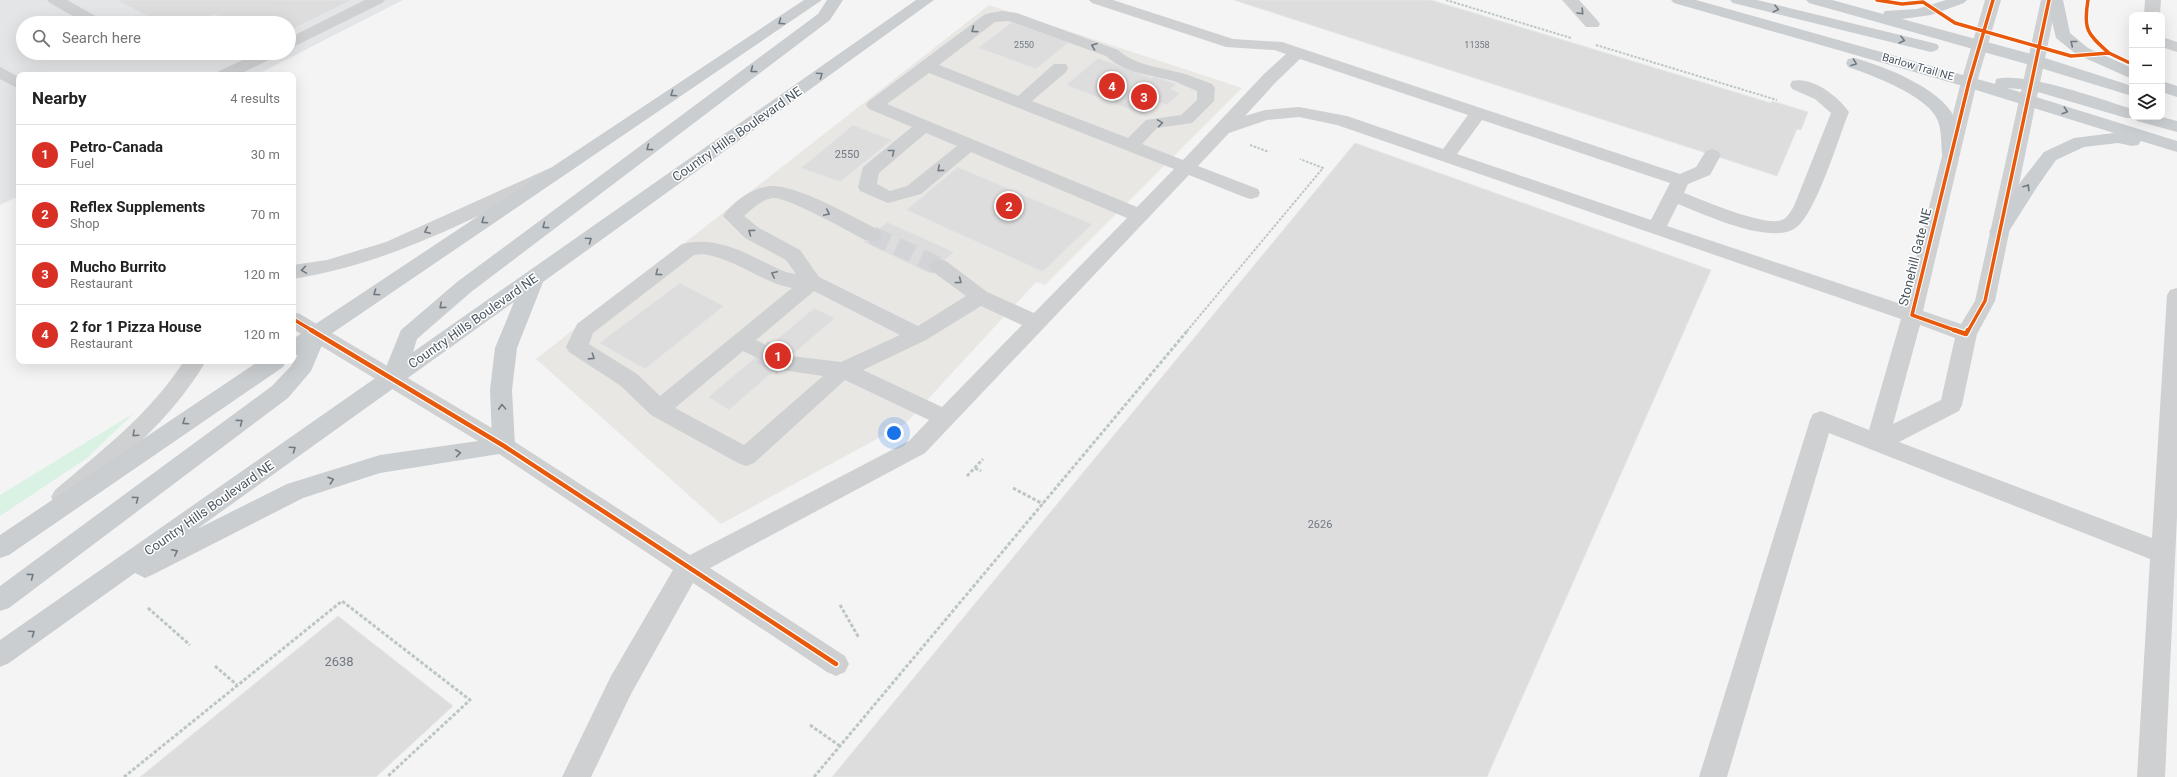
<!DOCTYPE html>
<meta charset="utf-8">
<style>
body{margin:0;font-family:Roboto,sans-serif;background:#f6f6f6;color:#222}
.controls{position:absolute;right:12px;top:12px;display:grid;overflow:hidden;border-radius:8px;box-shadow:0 4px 16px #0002}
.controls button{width:36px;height:36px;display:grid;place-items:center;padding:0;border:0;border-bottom:1px solid #e0e0e0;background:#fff;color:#222;font:20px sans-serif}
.you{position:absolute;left:894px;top:433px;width:14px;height:14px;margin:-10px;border:3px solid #fff;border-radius:50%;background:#1a73e8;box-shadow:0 0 0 6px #1a73e833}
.badge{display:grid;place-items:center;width:26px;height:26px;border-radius:50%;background:#d93025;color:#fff;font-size:13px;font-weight:700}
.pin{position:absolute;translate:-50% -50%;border:2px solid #fff;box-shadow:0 1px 4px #0006}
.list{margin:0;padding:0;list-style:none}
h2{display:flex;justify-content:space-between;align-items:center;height:52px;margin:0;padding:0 16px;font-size:17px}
h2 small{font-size:13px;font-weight:400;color:#767676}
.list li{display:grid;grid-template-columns:26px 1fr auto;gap:12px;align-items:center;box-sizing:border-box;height:60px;padding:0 16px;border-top:1px solid #e0e0e0}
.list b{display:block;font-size:15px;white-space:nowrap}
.list p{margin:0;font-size:13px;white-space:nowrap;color:#767676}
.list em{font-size:13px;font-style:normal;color:#767676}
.icon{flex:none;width:22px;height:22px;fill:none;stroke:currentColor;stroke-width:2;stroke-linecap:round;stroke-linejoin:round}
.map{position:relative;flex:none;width:2177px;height:777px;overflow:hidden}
.search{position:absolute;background:#fff;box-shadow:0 4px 16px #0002;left:16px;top:16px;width:280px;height:44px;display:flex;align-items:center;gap:10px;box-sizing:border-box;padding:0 14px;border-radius:22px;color:#767676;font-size:15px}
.panel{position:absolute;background:#fff;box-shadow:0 4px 16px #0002;left:16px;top:72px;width:280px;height:292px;border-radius:8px}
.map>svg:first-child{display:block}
</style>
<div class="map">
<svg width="2177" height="777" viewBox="0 0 2177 777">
<rect width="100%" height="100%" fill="#f4f4f4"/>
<path fill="#e8e7e3" d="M 989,5 L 1242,88 L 1045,285 L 1036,282 L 906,423 L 721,524 L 536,359 Z"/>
<path fill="#e4e5e7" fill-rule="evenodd" d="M 0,0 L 403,0 L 256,75 L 19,75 L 19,196 L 0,205 ZM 23,23 L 289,23 L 289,53 L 23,53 Z"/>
<path fill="#d9f2e3" d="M 134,413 L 87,458 L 0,516 L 0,495 Z"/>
<path fill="#ddddde" stroke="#e5e6e7" d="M 116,0 L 352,0 L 289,31 L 289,23 L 232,23 L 214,14 L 195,23 L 160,23 Z
M 1234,0 L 1431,0 L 1771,103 L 1772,101 L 1808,112 L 1801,130 L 1797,129 L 1777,176 Z
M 1012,22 L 1069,42 L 1036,69 L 978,48 Z
M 1098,58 L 1152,78 L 1154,76 L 1176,84 L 1171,89 L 1180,93 L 1167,105 L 1158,102 L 1144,115 L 1066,85 Z
M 853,125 L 892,140 L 840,182 L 801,168 Z
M 1355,143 L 1711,270 L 1487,777 L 832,777 Z
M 958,167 L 1092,224 L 1043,272 L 906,210 Z
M 887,222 L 954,252 L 930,274 L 863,242 Z
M 680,283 L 724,306 L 645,369 L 599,343 Z
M 814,308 L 835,318 L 729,410 L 708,397 Z
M 338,616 L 453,706 L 376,777 L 140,777 Z"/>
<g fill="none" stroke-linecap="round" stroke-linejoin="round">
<path stroke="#d2d4d7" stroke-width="18" stroke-dasharray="18 9" stroke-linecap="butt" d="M 872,235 L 939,266"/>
<path stroke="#d2d4d7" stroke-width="24" stroke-dasharray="24 12" stroke-linecap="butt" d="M 762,352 L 783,363"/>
<path stroke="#bcc7c4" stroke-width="2" stroke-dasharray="2.5 1.5" stroke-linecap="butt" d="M 1446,0 L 1571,38
M 1596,45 L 1777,100
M 1250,145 L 1269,152
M 1187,331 L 1323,168 L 1300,159"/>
<path stroke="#bcc7c4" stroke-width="3" stroke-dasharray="3.5 2" stroke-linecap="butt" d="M 975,468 L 981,471
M 967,476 L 983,459
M 1013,488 L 1043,504
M 840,605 L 859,638
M 148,608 L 190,645
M 215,666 L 237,685
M 810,725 L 840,746
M 124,777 L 342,601 L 470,700 L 387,777
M 814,777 L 1188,330"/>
<path fill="#ced0d2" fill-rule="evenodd" d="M 47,0 L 67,0 L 103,20 L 105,23 L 85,23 L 50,3 Z
M 365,0 L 385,0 L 382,3 L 289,49 L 289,38 Z
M 1089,0 L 1113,0 L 1233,39 L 1282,42 L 1680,174 L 1696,167 L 1706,151 L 1712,149 L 1718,151 L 1721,155 L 1710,175 L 1688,184 L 1684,193 C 1703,200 1764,227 1782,220 C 1787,218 1791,211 1794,206 L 1831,113 L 1815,99 L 1792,89 L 1790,85 L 1792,81 C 1812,76 1838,96 1849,112 C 1839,136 1815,218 1794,229 C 1768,244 1705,215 1678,204 L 1667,226 L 1904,305 L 1961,82 L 1985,0 L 2001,0 L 1977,82 L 1923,311 L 1961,324 L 1975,301 L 2041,0 L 2057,0 L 1995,301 L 1977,334 L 1962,405 L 1959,411 L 1899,442 L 2152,538 L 2167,295 L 2170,290 L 2177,288 L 2177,517 L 2165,777 L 2137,777 L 2150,559 L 1829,433 L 1727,777 L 1699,777 L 1810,420 L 1813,414 L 1821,411 L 1869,430 L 1901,319 L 1337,125 L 1299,117 L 1267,120 L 1229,133 L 1198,166 L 1258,189 L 1260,193 L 1258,197 L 1251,199 L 1244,197 L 1189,175 L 925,453 L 710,568 L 845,656 L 849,664 L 845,672 L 836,676 L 827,672 L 693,583 L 631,694 L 591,777 L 562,777 L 611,676 L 673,570 L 496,452 L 293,329 L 293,312 L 300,314 L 512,440 L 690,555 L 909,441 L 929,420 L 845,380 L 754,463 L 746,466 L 738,463 L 651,415 L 621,386 L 569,352 L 566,347 L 577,324 L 682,244 C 710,237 737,248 762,261 C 773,266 784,273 796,274 L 786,260 L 745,238 L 723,216 C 733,201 756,185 775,186 C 803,188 853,217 879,230 L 882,235 L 879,240 L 872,241 L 865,240 C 848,231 788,197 773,198 C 762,199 752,209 744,216 L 759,228 L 800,250 L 819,277 L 918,326 L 966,296 L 932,271 L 929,266 L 932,261 L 939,259 L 946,261 L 987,292 L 1034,313 L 1127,218 L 971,152 L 921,194 L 888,203 L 860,191 L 858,187 L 863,167 L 912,127 L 869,109 L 866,105 L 869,101 L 984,15 L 990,13 L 1002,11 L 1017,13 L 1118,50 C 1138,67 1161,67 1185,74 C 1194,77 1203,81 1212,84 L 1215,88 L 1214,101 L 1192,123 L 1157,128 L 1142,144 L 1183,160 L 1264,74 L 1286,54 L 1274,50 L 1226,47 L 1092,3 ZM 1009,21 L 1106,56 C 1126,74 1149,74 1174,81 C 1182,84 1189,88 1197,91 L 1197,100 L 1181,115 L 1146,120 L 1128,138 L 1032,101 L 1066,72 L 1068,68 L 1066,64 L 1054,64 L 1018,96 L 939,65 L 995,22 ZM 1300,59 L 1468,115 L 1443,149 L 1347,116 L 1299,107 L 1265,110 L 1245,116 L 1276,82 ZM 929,73 L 1174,169 L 1137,207 L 887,104 ZM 1482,120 L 1670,183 L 1651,220 L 1457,154 ZM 926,133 L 957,146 L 907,186 L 890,191 L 877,184 L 879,173 ZM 702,254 C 735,258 760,282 792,288 L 660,396 L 637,374 L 589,344 L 593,333 L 694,255 ZM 814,291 L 900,335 L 841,362 L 783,355 L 775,357 L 772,363 L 775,369 L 823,376 L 744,445 L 675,408 L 743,351 L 762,360 L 770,357 L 773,352 L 770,347 L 756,340 ZM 981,306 L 1022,325 L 942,407 L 863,370 L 926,340 ZM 1920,325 L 1955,338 L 1941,400 L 1893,424 Z
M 1562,0 L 1579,0 L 1598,21 L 1600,24 L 1598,27 L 1586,27 Z
M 2145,0 L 2161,0 L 2160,15 L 2144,15 Z
M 2162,37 L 2177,42 L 2177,52 L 2162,47 Z
M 258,53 L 279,53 L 277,56 L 238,75 L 217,75 L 219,71 Z
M 0,67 L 19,77 L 19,89 L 0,79 Z
M 550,168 L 557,170 L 559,174 L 557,178 C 469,220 391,263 293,279 L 293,265 L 327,260 L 386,242 Z
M 184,361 L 206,361 C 172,419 121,460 71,504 L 63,507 L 55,504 L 51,497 L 55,490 C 101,451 151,413 184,361 Z"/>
<path fill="#caced1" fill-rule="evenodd" d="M 804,0 L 822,0 L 325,338 L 311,371 L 288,398 L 9,608 L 0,611 L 0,586 L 272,386 L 291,366 L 298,355 L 293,357 L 293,339 Z
M 827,0 L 843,0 L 830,20 L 471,292 L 417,339 L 413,352 L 916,0 L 934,0 L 543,282 L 517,348 L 512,390 L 515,446 L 512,452 L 380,473 L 303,498 L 154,574 L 145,578 L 135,573 L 9,663 L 0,667 L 0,640 L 384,372 L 401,330 L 457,282 L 818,14 ZM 514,302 L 495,348 L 490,390 L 492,439 L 380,455 L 287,484 L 197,529 Z
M 1671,0 L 1696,0 L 1995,84 L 1996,79 C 2027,72 2099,99 2132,109 L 2132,117 L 2162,117 L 2177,121 L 2177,132 L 2137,121 L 2135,118 L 2126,118 L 2031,90 L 2007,88 L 2177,141 L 2177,152 L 2141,141 L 2138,145 L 2132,146 L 2118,143 L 2084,147 L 2056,160 L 2037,187 L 2006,236 L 1999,238 L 1992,236 L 1989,232 L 2022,180 L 2044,152 L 2074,138 L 2114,133 L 1963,86 L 1674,3 Z
M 1730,0 L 1757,0 L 1937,44 L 1939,47 L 1937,50 L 1931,52 L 1733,3 Z
M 1806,0 L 1832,0 L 1883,14 L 1885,11 L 1917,9 L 1946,0 L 1967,0 L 1964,3 L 1931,15 L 1902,19 L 2042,57 L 2132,86 L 2132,96 L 2030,65 L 1809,3 Z
M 2047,0 L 2063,0 L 2070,33 L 2088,48 L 2132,68 L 2132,79 L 2076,54 L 2056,38 Z
M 1854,58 C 1882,65 1942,89 1954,117 C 1959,128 1959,142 1960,154 L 1957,158 L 1951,160 L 1945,158 L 1942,154 C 1941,143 1942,127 1936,117 C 1924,95 1872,75 1848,67 L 1846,63 L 1848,59 Z
M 2162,81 L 2177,86 L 2177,97 L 2162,92 Z
M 259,361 L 286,361 L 283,367 L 9,555 L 0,558 L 0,535 Z"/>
<defs>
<path id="cycleway-far1" d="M 1877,0 L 1902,4 L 1923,2 L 1955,23 L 2071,56 L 2109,53 L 2132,64
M 2088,0 C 2083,29 2087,34 2109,53
M 293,319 L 313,331
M 1957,331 L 1912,315 L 1969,82 L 1993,0
M 1968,331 L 1985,301 L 2049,0"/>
<path id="cycleway" d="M 311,330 L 504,446 L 836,664
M 1954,330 L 1966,334 L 1968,330"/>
</defs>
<use href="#cycleway-far1" stroke="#fff" stroke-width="5.5"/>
<use href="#cycleway" stroke="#fff" stroke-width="7"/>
<use href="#cycleway-far1" stroke="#e8590c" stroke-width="3.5"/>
<use href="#cycleway" stroke="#e8590c" stroke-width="4.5"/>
</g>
<defs><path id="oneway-chevron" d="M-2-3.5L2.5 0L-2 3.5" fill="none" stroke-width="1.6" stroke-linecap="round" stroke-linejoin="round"/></defs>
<g stroke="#707a83">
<use href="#oneway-chevron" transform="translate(1776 9) rotate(14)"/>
<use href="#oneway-chevron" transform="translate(781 22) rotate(146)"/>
<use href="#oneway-chevron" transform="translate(1902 40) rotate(14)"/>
<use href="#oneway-chevron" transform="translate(2073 43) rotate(-141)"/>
<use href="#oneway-chevron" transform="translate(1854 63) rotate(21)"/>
<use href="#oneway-chevron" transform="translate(753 70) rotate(143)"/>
<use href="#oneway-chevron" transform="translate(820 75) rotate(-35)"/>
<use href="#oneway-chevron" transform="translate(673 94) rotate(146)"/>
<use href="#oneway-chevron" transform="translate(2065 111) rotate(18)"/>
<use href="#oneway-chevron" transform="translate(649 148) rotate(143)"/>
<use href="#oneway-chevron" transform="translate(2027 187) rotate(-57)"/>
<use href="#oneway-chevron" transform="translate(484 221) rotate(146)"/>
<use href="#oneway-chevron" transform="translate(545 226) rotate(143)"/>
<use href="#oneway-chevron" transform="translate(589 240) rotate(-35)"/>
<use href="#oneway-chevron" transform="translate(376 293) rotate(146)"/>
<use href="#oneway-chevron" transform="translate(442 306) rotate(139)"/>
<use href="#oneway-chevron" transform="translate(502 407) rotate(-93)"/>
<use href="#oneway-chevron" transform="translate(185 422) rotate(146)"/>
<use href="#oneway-chevron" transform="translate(240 422) rotate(-37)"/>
<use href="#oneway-chevron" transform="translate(293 449) rotate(-35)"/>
<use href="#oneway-chevron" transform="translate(458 453) rotate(-8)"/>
<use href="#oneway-chevron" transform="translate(331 480) rotate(-18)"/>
<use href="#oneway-chevron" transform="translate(136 499) rotate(-37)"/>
<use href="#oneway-chevron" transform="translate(175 552) rotate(-27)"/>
<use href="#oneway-chevron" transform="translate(31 576) rotate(-37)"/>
<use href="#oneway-chevron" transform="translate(32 633) rotate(-35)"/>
</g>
<g stroke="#727b83">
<use href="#oneway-chevron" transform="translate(1581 12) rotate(47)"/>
<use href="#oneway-chevron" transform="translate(974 30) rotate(143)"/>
<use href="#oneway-chevron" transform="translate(1094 46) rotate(-160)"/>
<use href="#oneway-chevron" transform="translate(1160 123) rotate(-9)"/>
<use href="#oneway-chevron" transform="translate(892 152) rotate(-39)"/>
<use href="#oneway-chevron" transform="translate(940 169) rotate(140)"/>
<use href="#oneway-chevron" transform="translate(827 213) rotate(25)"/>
<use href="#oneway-chevron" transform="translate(427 231) rotate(155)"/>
<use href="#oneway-chevron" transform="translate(751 232) rotate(-144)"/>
<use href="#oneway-chevron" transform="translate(304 270) rotate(171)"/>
<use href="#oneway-chevron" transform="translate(658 273) rotate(143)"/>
<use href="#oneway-chevron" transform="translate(774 274) rotate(-155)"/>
<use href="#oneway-chevron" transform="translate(959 281) rotate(37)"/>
<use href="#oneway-chevron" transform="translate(592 357) rotate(33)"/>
<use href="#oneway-chevron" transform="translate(135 434) rotate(138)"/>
</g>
<g text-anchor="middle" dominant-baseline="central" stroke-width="3" stroke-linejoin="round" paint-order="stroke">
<g font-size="9" fill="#707881">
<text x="1024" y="45">2550</text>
<text x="1477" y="45">11358</text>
</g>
<g font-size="11" fill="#4a5661" stroke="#fff">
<text transform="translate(1918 67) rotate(16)">Barlow Trail NE</text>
</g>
<g font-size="11" fill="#707881">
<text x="847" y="154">2550</text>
<text x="1320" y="524">2626</text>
</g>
<g font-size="13" fill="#4a5661" stroke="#fff">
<text transform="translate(737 134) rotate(-35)">Country Hills Boulevard NE</text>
<text transform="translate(1915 257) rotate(-76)">Stonehill Gate NE</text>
<text transform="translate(473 321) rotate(-35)">Country Hills Boulevard NE</text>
<text transform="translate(209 508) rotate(-35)">Country Hills Boulevard NE</text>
</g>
<g font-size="13" fill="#707881">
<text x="339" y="661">2638</text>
</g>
</g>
</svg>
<div class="controls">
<button>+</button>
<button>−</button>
<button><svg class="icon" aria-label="layers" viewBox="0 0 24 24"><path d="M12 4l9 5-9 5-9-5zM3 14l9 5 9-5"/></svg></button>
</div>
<div class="you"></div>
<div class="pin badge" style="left:778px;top:356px">1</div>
<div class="pin badge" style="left:1009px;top:206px">2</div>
<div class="pin badge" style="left:1144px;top:97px">3</div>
<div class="pin badge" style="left:1112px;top:86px">4</div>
<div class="search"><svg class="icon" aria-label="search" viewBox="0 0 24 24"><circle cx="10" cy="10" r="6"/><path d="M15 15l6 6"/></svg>Search here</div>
<section class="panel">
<h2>Nearby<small>4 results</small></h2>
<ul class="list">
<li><span class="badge">1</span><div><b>Petro-Canada</b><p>Fuel</p></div><em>30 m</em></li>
<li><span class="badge">2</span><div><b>Reflex Supplements</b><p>Shop</p></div><em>70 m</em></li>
<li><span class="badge">3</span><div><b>Mucho Burrito</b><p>Restaurant</p></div><em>120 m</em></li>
<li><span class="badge">4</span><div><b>2 for 1 Pizza House</b><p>Restaurant</p></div><em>120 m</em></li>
</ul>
</section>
</div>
